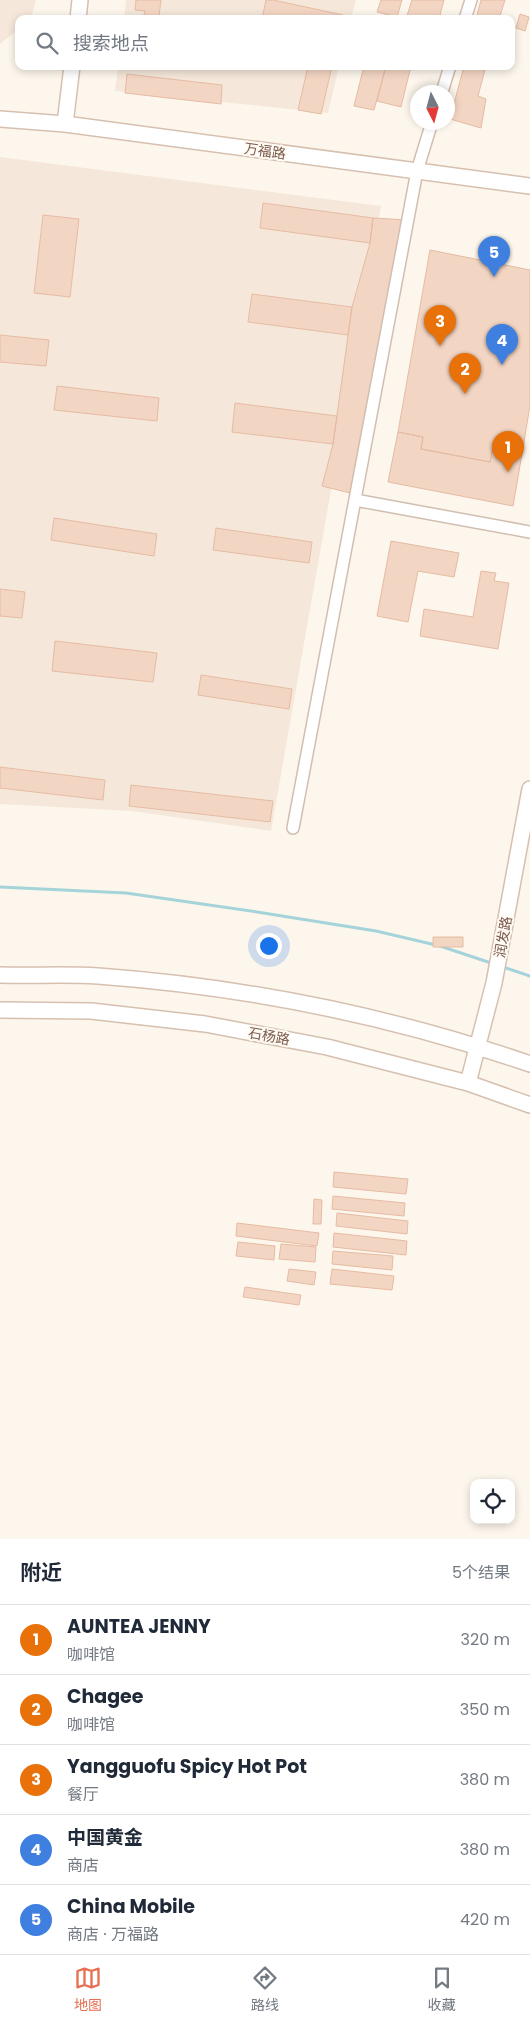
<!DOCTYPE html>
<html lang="zh">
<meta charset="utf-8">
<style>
body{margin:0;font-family:Poppins,"Noto Sans SC",sans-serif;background:#f6f6f7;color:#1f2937}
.controls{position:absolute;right:15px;bottom:15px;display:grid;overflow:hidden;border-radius:10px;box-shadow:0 2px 8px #0003}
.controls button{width:45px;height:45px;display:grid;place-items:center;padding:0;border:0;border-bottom:1px solid #e0e1e3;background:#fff;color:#1f2937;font:25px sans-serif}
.compass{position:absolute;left:410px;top:85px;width:45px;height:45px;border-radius:50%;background:#fff;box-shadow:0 2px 8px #0003;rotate:174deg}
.you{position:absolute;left:268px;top:945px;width:18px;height:18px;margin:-12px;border:4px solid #fff;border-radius:50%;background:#1a73e8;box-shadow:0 0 0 8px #1a73e833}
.badge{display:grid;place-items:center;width:32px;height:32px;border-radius:50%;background:#e76f51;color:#fff;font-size:16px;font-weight:700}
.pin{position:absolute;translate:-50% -41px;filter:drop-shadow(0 1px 2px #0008)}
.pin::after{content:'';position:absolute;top:26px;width:18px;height:15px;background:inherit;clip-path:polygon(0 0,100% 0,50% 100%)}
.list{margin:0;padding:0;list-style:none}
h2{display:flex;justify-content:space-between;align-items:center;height:65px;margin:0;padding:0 20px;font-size:21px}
h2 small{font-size:16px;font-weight:400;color:#747a83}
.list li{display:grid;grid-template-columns:32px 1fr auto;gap:15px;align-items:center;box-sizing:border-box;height:70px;padding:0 20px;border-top:1px solid #e0e1e3}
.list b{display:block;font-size:19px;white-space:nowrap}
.list p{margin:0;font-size:16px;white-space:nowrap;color:#747a83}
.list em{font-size:16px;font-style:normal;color:#747a83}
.icon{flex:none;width:28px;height:28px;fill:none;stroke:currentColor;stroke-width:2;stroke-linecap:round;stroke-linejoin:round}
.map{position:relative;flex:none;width:530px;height:1539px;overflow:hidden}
.search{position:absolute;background:#fff;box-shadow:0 2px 8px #0003;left:15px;right:15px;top:15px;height:55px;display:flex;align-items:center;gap:12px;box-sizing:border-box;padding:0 18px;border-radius:10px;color:#747a83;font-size:19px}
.sheet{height:415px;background:#fff}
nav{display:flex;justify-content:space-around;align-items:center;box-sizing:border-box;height:70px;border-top:1px solid #e0e1e3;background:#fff;font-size:14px;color:#747a83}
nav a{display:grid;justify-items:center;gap:2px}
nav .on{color:#e76f51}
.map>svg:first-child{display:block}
</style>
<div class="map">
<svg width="530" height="1539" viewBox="0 0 530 1539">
<rect width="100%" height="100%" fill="#fdf6ec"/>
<path fill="#f5e8da" d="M 0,0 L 36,0 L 31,19 L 19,19 L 19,29 L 0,44 Z
M 126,0 L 356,0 L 351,19 L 124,19 Z
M 118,66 L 339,66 L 328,113 L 115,91 Z
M 0,157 L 381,206 L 271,831 L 131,811 L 0,804 Z"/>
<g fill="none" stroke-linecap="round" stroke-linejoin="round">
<path stroke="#a5d3da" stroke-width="3" d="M 0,887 L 126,893 L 257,912 L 376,931 L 440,946 L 494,964
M 503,967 L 530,976"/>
</g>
<path fill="#f3d5c3" stroke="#e6bba3" d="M 136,0 L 161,0 L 159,16 L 144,15 L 145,11 L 135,10 Z
M 266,0 L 273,0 L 343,15 L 342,19 L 262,19 Z
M 381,0 L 402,0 L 397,17 L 377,12 Z
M 412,0 L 444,0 L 439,19 L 406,19 Z
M 481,0 L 505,0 L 499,19 L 476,19 Z
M 520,14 L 529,17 L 525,31 L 516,28 Z
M 308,66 L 332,66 L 321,114 L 298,110 Z
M 364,66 L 386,66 L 374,110 L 354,106 Z
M 386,66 L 411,66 L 401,107 L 377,101 Z
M 464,66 L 486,66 L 478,96 L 486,99 L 481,128 L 450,119 Z
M 127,74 L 222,85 L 221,104 L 125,93 Z
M 263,203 L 373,218 L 370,243 L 260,228 Z
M 43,215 L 79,219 L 70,297 L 34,293 Z
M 373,218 L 407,220 L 350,493 L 322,486 L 333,444 L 352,307 L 370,243 Z
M 430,250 L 530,270 L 530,405 L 522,454 L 493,448 L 490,462 L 421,449 L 423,437 L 398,432 Z
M 252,294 L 352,307 L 348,335 L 248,322 Z
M 0,335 L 49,340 L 46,366 L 0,362 Z
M 57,386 L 159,398 L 157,421 L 54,410 Z
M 235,403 L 337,416 L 333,444 L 232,432 Z
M 398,432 L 423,437 L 421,449 L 490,462 L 493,448 L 522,454 L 513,506 L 388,482 Z
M 54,518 L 157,534 L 154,556 L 51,540 Z
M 216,528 L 312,542 L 309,563 L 213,550 Z
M 391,541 L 459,553 L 454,577 L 418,571 L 408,622 L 377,616 Z
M 481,571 L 496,573 L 494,581 L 509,583 L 498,649 L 420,636 L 424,609 L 473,617 Z
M 0,589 L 25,592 L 22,618 L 0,616 Z
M 55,641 L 157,653 L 153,682 L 52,671 Z
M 201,675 L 292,689 L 289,709 L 198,695 Z
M 0,767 L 105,780 L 103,800 L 0,788 Z
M 131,785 L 273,801 L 270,822 L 129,806 Z
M 433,937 L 463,937 L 463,947 L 433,947 Z
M 334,1172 L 408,1179 L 406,1194 L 333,1187 Z
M 333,1196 L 405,1203 L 404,1216 L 332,1209 Z
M 314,1199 L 322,1200 L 321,1224 L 313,1224 Z
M 337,1213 L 408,1221 L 407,1234 L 336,1226 Z
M 237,1223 L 319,1233 L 317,1246 L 236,1236 Z
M 334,1233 L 407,1241 L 406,1255 L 333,1247 Z
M 238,1242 L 275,1246 L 274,1260 L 236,1256 Z
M 281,1244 L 316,1247 L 315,1262 L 279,1259 Z
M 333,1251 L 393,1256 L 392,1270 L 332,1264 Z
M 289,1269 L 316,1272 L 314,1285 L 287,1281 Z
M 332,1269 L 394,1276 L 392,1290 L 330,1284 Z
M 245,1287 L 301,1295 L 299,1305 L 243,1297 Z"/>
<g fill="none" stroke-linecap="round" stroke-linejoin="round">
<defs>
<path id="street" d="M 465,19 L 471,0
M 442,92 L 450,66
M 355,500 L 530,532
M 293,828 L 417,171 L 432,122"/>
<path id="secondary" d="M 78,19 L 80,0
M 0,119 L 65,124 L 530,186
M 65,124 L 72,66
M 0,975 C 33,976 66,974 98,976 C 248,987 388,1015 530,1064
M 0,1010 L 91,1011 L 205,1024 L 327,1047 L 468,1083 L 530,1105
M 468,1083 L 494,983 L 530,789"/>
</defs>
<use href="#street" stroke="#d1beb0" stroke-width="14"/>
<use href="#secondary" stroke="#d6c0b0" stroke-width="18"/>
<use href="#street" stroke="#fff" stroke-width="11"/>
<use href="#secondary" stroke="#fff" stroke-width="15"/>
</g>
<g text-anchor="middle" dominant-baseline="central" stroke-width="4" stroke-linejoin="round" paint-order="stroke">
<g font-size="14" fill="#7a5c4d" stroke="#fffaf3">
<text transform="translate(265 151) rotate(8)">万福路</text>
<text transform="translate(503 937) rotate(-80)">润发路</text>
<text transform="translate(269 1036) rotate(10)">石杨路</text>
</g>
</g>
</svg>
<div class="controls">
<button><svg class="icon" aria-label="locate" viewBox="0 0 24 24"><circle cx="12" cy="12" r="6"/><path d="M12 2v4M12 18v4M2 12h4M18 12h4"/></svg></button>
</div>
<svg class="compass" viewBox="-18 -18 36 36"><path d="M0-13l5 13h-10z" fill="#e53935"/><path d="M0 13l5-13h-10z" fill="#747a83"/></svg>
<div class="you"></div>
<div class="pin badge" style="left:508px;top:472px;background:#e8710a">1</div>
<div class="pin badge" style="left:465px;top:394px;background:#e8710a">2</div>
<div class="pin badge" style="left:440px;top:346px;background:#e8710a">3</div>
<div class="pin badge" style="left:502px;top:365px;background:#3f7fe0">4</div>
<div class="pin badge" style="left:494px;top:277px;background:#3f7fe0">5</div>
<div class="search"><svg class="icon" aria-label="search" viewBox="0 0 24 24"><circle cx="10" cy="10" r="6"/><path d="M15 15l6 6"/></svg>搜索地点</div>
</div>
<section class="sheet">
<h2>附近<small>5个结果</small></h2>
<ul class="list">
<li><span class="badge" style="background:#e8710a">1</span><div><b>AUNTEA JENNY</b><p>咖啡馆</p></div><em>320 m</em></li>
<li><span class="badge" style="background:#e8710a">2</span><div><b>Chagee</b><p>咖啡馆</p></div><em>350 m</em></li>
<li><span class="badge" style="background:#e8710a">3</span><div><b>Yangguofu Spicy Hot Pot</b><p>餐厅</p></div><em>380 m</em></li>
<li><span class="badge" style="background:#3f7fe0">4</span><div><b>中国黄金</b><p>商店</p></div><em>380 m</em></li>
<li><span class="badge" style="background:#3f7fe0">5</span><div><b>China Mobile</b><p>商店 · 万福路</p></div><em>420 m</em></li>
</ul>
</section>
<nav>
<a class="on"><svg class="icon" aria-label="map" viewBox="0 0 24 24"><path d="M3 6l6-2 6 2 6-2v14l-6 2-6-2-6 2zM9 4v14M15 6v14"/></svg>地图</a>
<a><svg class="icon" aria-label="directions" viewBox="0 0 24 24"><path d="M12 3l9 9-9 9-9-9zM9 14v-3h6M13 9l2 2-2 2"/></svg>路线</a>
<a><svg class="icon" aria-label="saved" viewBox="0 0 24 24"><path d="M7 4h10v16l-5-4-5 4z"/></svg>收藏</a>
</nav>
